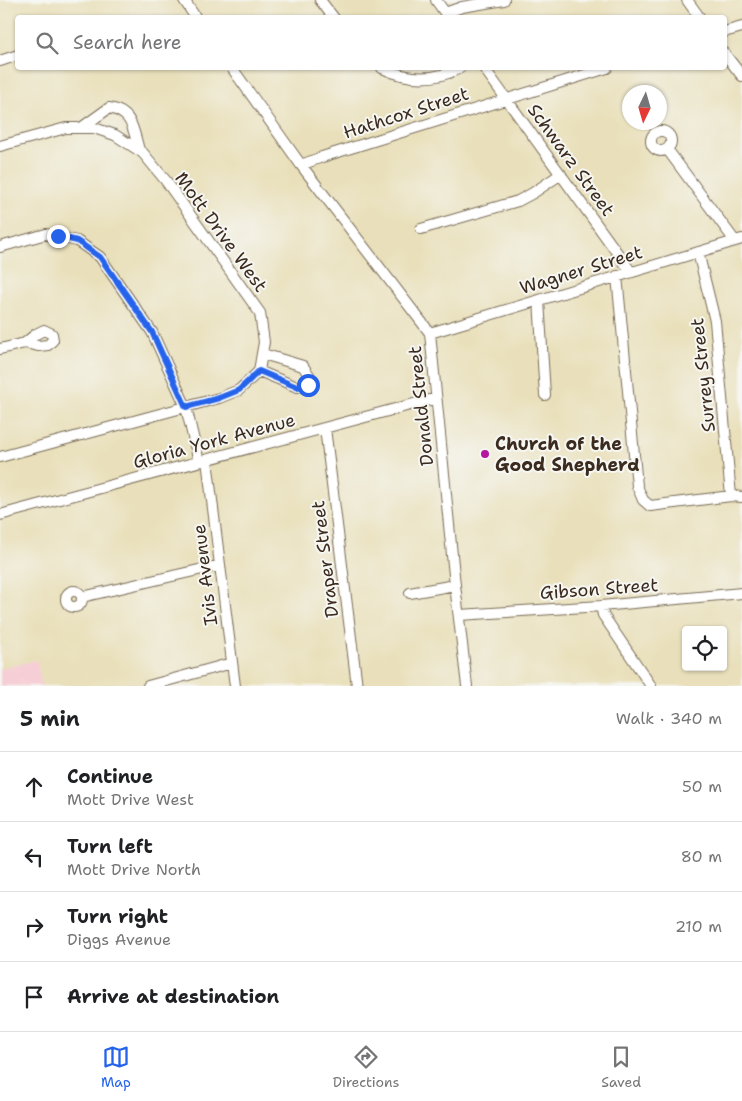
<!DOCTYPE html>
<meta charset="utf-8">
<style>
body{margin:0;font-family:"Shantell Sans",sans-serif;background:#f2f2f2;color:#202124}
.controls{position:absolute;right:15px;bottom:15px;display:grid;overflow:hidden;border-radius:5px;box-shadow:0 1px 4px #0004}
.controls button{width:45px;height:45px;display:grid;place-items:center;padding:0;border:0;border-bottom:1px solid #e0e0e0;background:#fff;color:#202124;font:25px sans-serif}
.compass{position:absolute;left:622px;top:85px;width:45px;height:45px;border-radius:50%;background:#fff;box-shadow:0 1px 4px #0004;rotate:185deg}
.stop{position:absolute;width:15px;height:15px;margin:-11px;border:4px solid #2563eb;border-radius:50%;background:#fff}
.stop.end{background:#2563eb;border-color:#fff;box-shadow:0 1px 5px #0008}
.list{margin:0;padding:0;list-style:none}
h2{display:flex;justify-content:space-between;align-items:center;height:65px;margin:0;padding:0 20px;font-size:21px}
h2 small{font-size:16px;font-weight:400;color:#757577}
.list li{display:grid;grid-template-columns:32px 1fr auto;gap:15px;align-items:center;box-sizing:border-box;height:70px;padding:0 20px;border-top:1px solid #e0e0e0}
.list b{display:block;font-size:19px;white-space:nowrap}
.list p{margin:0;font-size:16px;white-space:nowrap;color:#757577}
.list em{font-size:16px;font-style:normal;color:#757577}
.icon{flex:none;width:28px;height:28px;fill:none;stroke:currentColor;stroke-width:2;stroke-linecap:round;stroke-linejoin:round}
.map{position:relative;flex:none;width:742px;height:686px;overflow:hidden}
.search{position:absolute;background:#fff;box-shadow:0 1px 4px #0004;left:15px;right:15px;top:15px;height:55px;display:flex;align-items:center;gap:12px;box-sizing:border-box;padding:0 18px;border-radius:5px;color:#757577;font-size:19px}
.sheet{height:345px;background:#fff}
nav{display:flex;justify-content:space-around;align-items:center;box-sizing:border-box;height:70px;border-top:1px solid #e0e0e0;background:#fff;font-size:14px;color:#757577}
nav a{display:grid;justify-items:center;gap:2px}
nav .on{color:#2563eb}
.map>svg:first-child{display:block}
</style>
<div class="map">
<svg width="742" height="686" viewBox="0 0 742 686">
<rect width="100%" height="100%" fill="#f6f6f2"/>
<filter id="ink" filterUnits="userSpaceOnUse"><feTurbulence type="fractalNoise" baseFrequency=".02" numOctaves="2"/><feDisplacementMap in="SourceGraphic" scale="10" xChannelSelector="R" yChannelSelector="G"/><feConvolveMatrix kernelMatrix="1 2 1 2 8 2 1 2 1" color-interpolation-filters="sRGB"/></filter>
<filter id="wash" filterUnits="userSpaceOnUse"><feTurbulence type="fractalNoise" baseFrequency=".0096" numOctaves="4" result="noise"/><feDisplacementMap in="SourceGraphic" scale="20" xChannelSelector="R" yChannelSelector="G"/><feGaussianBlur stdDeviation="1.12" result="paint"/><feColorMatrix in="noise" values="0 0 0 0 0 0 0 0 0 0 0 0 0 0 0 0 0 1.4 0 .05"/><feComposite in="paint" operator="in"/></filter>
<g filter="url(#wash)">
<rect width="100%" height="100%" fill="#e9e0bb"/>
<path fill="#f6cfd6" d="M 37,660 L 42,686 L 0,686 L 0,669 Z"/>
</g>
<g filter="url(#ink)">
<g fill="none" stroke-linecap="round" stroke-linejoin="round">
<defs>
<path id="minor" d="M 184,0 L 196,18
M 320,0 L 334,18
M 436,0 L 448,17
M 687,0 L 700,18
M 445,13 L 462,7 L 504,0
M 724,32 L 742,27
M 724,53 L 742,76
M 0,61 L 18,55
M 232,68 L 301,165 L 430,333 L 455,585 L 467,686
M 382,68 C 408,80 435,81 460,68
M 484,68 L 631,272
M 81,128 L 109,108 C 133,112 133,130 139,150
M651 141a10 10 0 1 1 20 0a10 10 0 1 1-20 0Z
M 0,146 L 66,128 L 94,128 L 115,135 L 143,153 L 166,181 L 260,313 L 264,342 L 259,371 L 239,390 L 219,398 L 0,457
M 667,149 L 735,241
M 301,165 L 322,157 L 607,68
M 421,229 L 518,201 L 533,193 L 561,174
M 0,247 L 46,234 L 77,241 L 100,257 L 152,332 L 186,407 L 199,462
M 698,252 L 715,321 L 731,496
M 617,276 L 637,486 L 643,500 L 650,506 L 731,496 L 742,497
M 539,300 L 545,395
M 44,330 L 52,334 L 53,340 L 48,345 L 38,346 L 25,343 L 36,334 Z
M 430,333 L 742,239
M 0,349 L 25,343
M 259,371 L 297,387 L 308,385 L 311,378 L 303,366 L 263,354
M 325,428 L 357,686
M 207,460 L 235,686
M 0,515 L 436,398
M66 599a8 8 0 1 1 16 0a8 8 0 1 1-16 0Z
M 410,593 L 455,585
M 82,597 L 220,565
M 601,606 L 603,615 L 651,686
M 459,615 L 601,606 L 742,593
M 148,686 L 232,663"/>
</defs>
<use href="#minor" stroke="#786a55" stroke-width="12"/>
<use href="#minor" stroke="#fff" stroke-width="10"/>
</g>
</g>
<g fill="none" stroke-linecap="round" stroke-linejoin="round" filter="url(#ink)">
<path stroke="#2563eb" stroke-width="6" d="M 58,236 L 77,241 L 100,257 L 152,332 L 186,407 L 219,398 L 239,390 L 259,371 L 297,387 L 308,385"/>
</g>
<circle fill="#b5179e" stroke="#f6f6f2" stroke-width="2" cx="485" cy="454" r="5"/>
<g text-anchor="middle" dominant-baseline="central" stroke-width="4" stroke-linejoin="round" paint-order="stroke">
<g font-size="18" fill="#3b2a1e" stroke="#f6f6f2">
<text transform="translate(406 113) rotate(-18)">Hathcox Street</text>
<text transform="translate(571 160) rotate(54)">Schwarz Street</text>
<text transform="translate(221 232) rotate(54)">Mott Drive West</text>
<text transform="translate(581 270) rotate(-17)">Wagner Street</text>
<text transform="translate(703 375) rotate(-96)">Surrey Street</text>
<text transform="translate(421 406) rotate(-96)">Donald Street</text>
<text transform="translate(214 441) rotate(-15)">Gloria York Avenue</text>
<text transform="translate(325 559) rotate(-97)">Draper Street</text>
<text transform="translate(205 575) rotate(-97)">Ivis Avenue</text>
<text transform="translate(599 589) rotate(-4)">Gibson Street</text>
</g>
<g font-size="18" font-weight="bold" fill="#3b2a1e" stroke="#f6f6f2" text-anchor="start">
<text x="495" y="444">Church of the<tspan x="495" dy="21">Good Shepherd</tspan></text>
</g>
</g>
</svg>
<div class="controls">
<button><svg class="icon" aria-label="locate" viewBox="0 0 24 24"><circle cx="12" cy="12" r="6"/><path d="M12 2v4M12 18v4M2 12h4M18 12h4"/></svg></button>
</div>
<svg class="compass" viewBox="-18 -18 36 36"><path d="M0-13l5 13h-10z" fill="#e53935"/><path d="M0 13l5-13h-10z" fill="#757577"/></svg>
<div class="stop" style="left:308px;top:385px"></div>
<div class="stop end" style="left:58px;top:236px"></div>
<div class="search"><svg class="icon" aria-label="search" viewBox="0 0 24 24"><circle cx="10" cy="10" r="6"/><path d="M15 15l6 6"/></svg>Search here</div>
</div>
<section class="sheet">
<h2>5 min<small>Walk · 340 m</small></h2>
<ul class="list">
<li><svg class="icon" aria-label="ahead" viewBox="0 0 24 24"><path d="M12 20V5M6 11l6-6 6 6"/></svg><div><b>Continue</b><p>Mott Drive West</p></div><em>50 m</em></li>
<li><svg class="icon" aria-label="left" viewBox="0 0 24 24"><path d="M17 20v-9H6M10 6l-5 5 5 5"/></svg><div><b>Turn left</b><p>Mott Drive North</p></div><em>80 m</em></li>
<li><svg class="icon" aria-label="right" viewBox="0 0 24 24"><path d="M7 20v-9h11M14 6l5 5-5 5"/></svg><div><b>Turn right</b><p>Diggs Avenue</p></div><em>210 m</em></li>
<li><svg class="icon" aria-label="arrive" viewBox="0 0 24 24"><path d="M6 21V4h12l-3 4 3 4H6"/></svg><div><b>Arrive at destination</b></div></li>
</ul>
</section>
<nav>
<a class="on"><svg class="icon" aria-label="map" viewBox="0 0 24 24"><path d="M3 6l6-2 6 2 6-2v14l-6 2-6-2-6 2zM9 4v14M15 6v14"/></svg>Map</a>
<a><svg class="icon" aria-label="directions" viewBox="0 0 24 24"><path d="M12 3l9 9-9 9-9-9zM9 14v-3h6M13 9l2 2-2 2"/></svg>Directions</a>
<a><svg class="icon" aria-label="saved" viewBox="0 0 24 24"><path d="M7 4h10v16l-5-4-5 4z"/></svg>Saved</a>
</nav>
